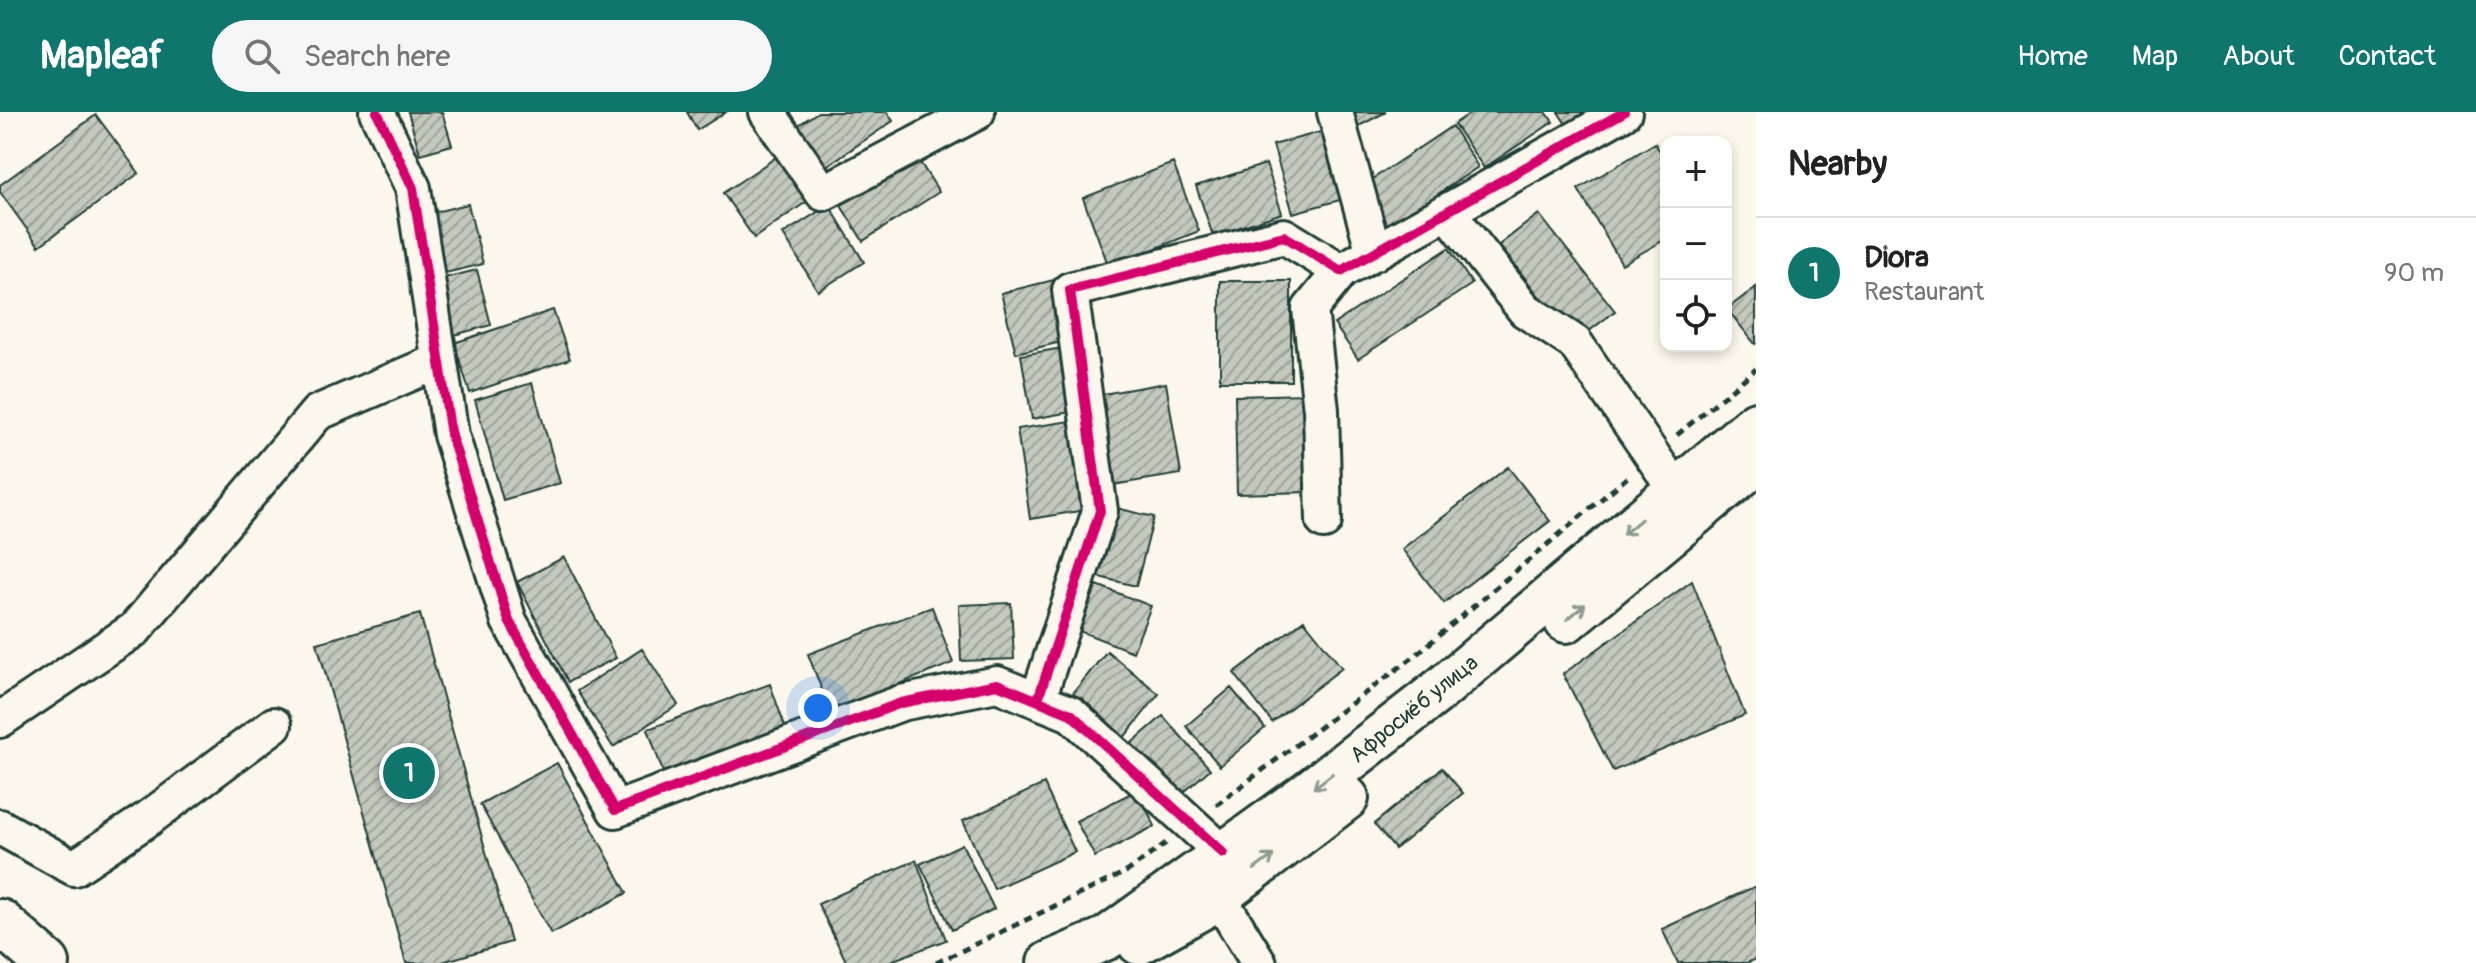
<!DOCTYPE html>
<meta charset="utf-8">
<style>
body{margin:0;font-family:Pangolin,sans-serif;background:#f6f6f6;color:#222}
.controls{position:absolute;right:24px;top:24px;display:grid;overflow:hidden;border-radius:16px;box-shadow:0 4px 12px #0003}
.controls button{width:72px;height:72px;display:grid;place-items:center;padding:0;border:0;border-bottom:2px solid #e0e0e0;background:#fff;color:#222;font:40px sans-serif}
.you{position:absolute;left:818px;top:596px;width:28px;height:28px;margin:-20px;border:6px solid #fff;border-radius:50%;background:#1a73e8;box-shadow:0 0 0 12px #1a73e833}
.badge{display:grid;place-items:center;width:52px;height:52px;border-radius:50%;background:#0f766e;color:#fff;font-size:26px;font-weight:700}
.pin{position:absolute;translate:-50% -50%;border:4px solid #fff;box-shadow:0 2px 8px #0006}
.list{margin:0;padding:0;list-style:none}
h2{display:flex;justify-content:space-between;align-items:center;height:104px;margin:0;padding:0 32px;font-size:34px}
h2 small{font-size:26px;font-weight:400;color:#767676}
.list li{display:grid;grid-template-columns:52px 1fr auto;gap:24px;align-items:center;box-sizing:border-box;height:112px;padding:0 32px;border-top:2px solid #e0e0e0}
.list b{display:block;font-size:30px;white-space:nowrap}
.list p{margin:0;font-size:26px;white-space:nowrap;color:#767676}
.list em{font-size:26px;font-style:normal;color:#767676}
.icon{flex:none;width:44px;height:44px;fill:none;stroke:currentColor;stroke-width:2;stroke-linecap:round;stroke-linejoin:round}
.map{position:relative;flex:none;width:1756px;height:851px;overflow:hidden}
header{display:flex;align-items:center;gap:48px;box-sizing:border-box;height:112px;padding:0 40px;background:#0f766e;color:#fff}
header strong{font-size:38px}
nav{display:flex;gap:44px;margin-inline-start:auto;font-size:28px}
.search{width:560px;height:72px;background:#f6f6f6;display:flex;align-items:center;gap:20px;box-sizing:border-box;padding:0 28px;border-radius:44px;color:#767676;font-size:30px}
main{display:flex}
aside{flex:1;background:#fff}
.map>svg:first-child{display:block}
</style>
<header>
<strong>Mapleaf</strong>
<div class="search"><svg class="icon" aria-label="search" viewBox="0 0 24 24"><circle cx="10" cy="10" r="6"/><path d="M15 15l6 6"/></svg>Search here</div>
<nav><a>Home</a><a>Map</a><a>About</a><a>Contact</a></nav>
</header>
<main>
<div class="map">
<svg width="1756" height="851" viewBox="0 0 1756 851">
<defs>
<pattern id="building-hatch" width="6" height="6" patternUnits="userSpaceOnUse" patternTransform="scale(2)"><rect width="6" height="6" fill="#c4c9be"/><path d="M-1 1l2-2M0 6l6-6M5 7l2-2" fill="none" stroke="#9fa49b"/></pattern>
</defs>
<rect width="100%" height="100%" fill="#fbf7ec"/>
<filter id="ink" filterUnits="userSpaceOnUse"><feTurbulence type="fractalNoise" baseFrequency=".0125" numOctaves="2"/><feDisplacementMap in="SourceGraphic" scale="16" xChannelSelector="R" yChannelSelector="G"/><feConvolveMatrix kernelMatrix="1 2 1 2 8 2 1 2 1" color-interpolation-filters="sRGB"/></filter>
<g filter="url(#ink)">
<path fill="url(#building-hatch)" stroke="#1f3d34" stroke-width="2" d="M 408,0 L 442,0 L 452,33 L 420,42 Z
M 687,0 L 726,0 L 697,18 Z
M 818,0 L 887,0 L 893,9 L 822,57 L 794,16 Z
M 1353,0 L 1386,0 L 1357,15 Z
M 1472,0 L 1546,0 L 1553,10 L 1484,56 L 1454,12 Z
M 1558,0 L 1590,0 L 1568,15 Z
M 96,3 L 139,61 L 39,134 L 0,80 L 0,73 Z
M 1452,14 L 1478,55 L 1386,117 L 1359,76 Z
M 1328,18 L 1347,86 L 1293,101 L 1273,33 Z
M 1655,31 L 1666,49 L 1666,127 L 1622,152 L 1578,77 Z
M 778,44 L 809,88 L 754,126 L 723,81 Z
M 916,44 L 939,80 L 863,129 L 840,92 Z
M 1173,51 L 1199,119 L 1109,155 L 1083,86 Z
M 1266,52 L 1282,101 L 1213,124 L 1196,74 Z
M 468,92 L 483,152 L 441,162 L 427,102 Z
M 829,93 L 864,150 L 818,179 L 783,122 Z
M 1539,102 L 1615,199 L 1575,230 L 1499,133 Z
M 1449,136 L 1472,172 L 1358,247 L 1334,212 Z
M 477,158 L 491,213 L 454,223 L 440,167 Z
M 1054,168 L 1069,228 L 1016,241 L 1001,181 Z
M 1220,169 L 1291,169 L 1291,269 L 1220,269 Z
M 1756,175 L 1756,231 L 1755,232 L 1727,197 Z
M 553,198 L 570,247 L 470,281 L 454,231 Z
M 1069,235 L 1081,298 L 1032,307 L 1021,243 Z
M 532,271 L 560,371 L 503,388 L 475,288 Z
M 1166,271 L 1181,362 L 1106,374 L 1091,284 Z
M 1308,282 L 1311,380 L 1237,382 L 1235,284 Z
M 1078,308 L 1092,397 L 1030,407 L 1017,317 Z
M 1508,355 L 1550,409 L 1444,491 L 1402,437 Z
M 1108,394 L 1154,405 L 1136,474 L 1091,463 Z
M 564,445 L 616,546 L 568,570 L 517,470 Z
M 1692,469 L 1745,603 L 1613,659 L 1563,562 Z
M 1097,473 L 1151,494 L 1133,540 L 1079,519 Z
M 1011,491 L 1014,547 L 961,549 L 959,493 Z
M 932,495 L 953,551 L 830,599 L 808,542 Z
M 420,502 L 511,830 L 439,851 L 406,851 L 317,531 Z
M 1304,508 L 1342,556 L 1272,610 L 1234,561 Z
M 642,537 L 678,593 L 613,635 L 577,579 Z
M 1107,539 L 1159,582 L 1122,628 L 1069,586 Z
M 770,572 L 785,615 L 663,660 L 648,617 Z
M 1231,576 L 1265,616 L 1220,654 L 1186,614 Z
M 1163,604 L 1210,657 L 1174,689 L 1127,635 Z
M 557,651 L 627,781 L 551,822 L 480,692 Z
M 1442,656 L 1463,681 L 1395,737 L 1374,712 Z
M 1044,672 L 1075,740 L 994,777 L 963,709 Z
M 1137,678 L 1155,714 L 1095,745 L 1076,709 Z
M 962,732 L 994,797 L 952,818 L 920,752 Z
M 916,748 L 946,828 L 886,851 L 847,851 L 818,792 Z
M 1756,774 L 1756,847 L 1747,851 L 1678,851 L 1662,817 Z"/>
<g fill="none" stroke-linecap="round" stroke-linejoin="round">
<defs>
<path id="minor" d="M 377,0 L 413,76 L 451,323 L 509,509 L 615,698 L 901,591 L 997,572 L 1071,602 L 1223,741
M 767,0 L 823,81 L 977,0
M 1335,0 L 1374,141
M 1447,99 L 1525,198 L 1575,231 L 1676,378
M 1324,409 L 1321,298 L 1310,197 L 1341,159
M 1038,587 L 1100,399 L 1070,178 L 1284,124 L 1341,159 L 1624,0
M 0,608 L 135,517 L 317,301 L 439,249
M 0,715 L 74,756 L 149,706 L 274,613
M 1218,784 L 1259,851"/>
<path id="major" d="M 1566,509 L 1756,351
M 1139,831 L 1207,793 L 1347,686
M 1049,851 L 1107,826 L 1306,682 L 1441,577 L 1756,311"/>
<path id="highway" d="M 0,810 L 47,851"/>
</defs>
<use href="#minor" stroke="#1f3d34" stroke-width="40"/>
<use href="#major" stroke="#1f3d34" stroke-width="48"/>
<use href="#highway" stroke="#1f3d34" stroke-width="50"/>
<path stroke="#1f3d34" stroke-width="5" stroke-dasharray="8 6" stroke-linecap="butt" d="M 1677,323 L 1756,257
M 1216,693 L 1412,546 L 1630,363
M 936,851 L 1128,759 L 1166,731"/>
<use href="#minor" stroke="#fbf7ec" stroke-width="34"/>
<use href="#major" stroke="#fbf7ec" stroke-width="42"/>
<use href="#highway" stroke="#fbf7ec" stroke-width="44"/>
<defs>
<path id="cycleway" d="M 377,0 L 413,76 L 451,323 L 509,509 L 615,698 L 901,591 L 997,572 L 1071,602 L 1223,741
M 1038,587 L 1100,399 L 1070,178 L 1284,124 L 1341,159 L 1624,0"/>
</defs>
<use href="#cycleway" stroke="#fbf7ec" stroke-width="15"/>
<use href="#cycleway" stroke="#d6006c" stroke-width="10"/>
</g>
<defs><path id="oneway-shaft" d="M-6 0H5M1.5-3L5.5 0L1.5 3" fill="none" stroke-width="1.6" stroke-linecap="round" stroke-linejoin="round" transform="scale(2)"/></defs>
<g stroke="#8d9a90">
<use href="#oneway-shaft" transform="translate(1632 415) rotate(140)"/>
<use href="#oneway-shaft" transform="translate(1576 500) rotate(-40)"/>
<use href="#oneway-shaft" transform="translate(1323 669) rotate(142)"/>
<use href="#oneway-shaft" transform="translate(1264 750) rotate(-37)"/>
</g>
</g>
<g text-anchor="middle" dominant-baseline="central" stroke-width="7" stroke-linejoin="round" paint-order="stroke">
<g font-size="22" fill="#1f3d34" stroke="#fbf7ec">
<text transform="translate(1414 597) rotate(-39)">Афросиёб улица</text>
</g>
</g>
</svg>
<div class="controls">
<button>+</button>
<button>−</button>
<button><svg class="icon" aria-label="locate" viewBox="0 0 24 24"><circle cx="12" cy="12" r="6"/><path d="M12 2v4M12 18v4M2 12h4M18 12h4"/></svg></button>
</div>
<div class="you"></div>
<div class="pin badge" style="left:409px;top:661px">1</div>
</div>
<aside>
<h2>Nearby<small></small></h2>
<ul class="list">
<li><span class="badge">1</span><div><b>Diora</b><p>Restaurant</p></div><em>90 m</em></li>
</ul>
</aside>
</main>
